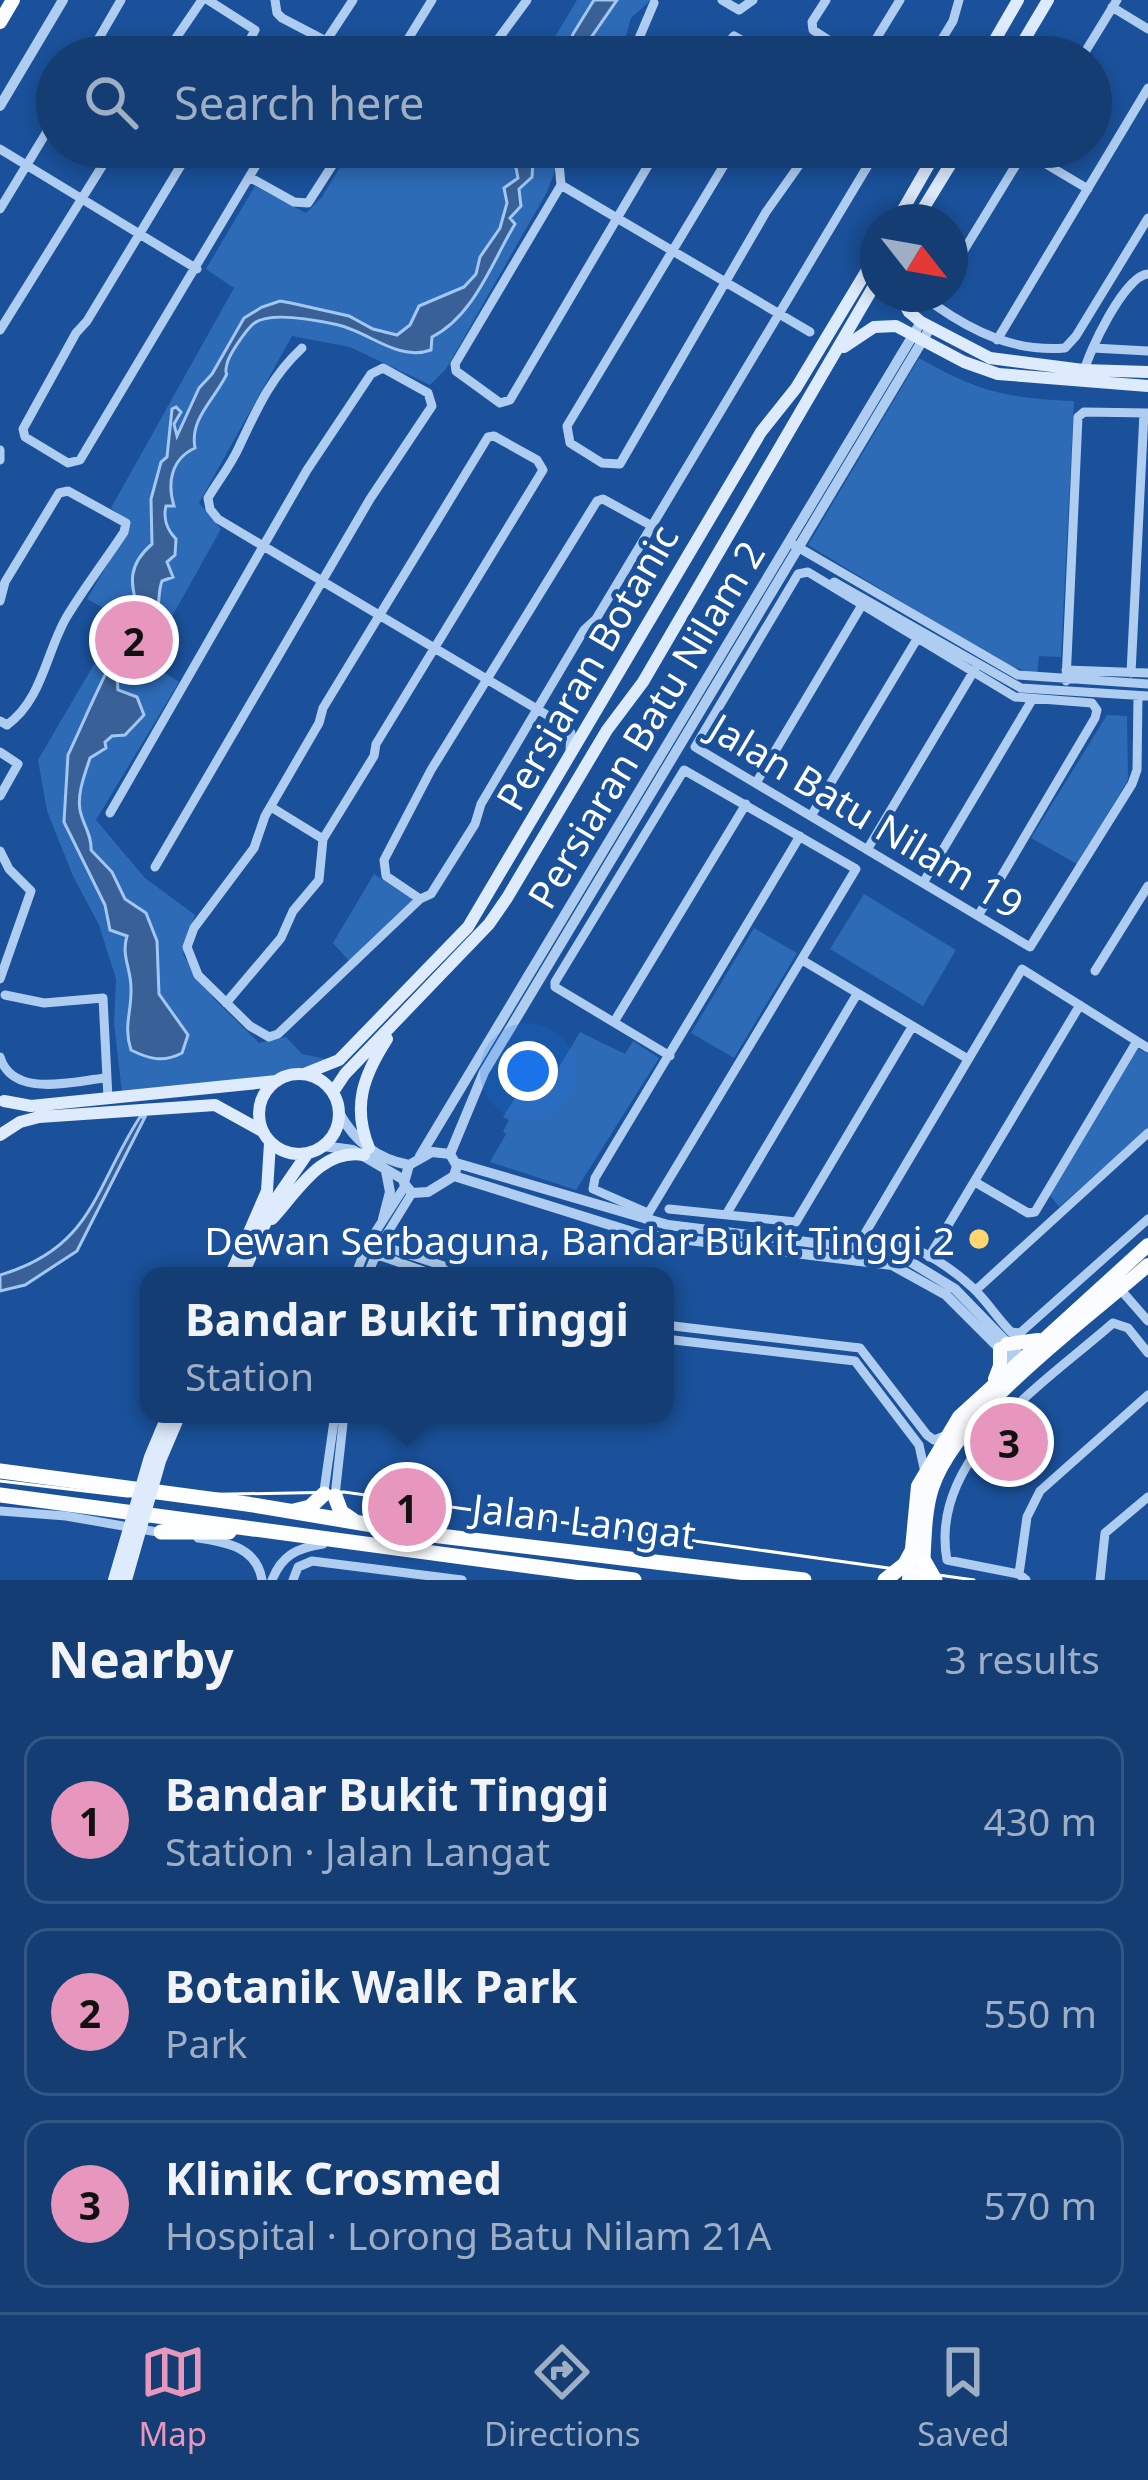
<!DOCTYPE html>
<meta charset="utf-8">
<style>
body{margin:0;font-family:"Noto Sans",sans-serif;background:#21487c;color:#f1f3f6}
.compass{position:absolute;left:860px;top:204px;width:108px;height:108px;border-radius:50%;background:#143d74;box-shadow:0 6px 18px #0003;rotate:121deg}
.you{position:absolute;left:528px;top:1071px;width:42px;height:42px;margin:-30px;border:9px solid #fff;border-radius:50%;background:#1a73e8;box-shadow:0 0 0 18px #1a73e833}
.badge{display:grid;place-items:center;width:78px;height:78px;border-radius:50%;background:#e797bd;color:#111;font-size:39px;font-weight:700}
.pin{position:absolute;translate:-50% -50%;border:6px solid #fff;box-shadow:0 3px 12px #0006}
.popup{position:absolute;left:140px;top:1267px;width:534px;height:156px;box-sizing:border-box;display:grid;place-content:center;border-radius:24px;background:#143d74;filter:drop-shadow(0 3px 9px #0005);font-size:39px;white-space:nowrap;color:#9daec5}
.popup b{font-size:45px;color:#f1f3f6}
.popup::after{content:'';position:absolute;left:50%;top:100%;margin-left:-24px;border:24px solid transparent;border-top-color:#143d74}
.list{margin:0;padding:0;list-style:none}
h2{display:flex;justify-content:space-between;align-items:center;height:156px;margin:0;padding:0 48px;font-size:51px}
h2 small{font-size:39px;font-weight:400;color:#9daec5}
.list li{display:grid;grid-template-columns:78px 1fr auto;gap:36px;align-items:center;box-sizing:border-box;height:168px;margin:0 24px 24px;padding:0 24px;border:3px solid #335686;border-radius:24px}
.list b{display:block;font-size:45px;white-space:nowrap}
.list p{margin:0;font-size:39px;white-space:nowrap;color:#9daec5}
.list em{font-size:39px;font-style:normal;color:#9daec5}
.icon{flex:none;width:66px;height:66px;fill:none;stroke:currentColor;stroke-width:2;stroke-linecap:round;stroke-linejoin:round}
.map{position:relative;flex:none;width:1148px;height:1580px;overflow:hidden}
.search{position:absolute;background:#143d74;box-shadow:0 6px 18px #0003;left:36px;right:36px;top:36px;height:132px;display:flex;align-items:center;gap:30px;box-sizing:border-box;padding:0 42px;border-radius:66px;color:#9daec5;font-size:45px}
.sheet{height:732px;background:#143d74}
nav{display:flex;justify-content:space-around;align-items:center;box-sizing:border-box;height:168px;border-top:3px solid #335686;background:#143d74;font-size:33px;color:#9daec5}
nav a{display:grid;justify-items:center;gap:6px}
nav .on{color:#e797bd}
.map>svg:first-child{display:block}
</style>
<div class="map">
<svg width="1148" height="1580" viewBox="0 0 1148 1580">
<rect width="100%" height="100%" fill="#1a519a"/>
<path fill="#2d6bb7" d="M 577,0 L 651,0 L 631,18 L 620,57 L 543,57 Z
M 352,147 L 387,147 L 397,153 L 401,147 L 472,147 L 483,153 L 488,147 L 564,147 L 547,192 L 446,369 L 430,385 L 350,347 L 292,336 L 199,503 L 221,529 L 147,661 L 179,682 L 96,820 L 145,878 L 195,915 L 183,955 L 215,1000 L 259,1043 L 286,1037 L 302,1054 L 331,1060 L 304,1073 L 122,1093 L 114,1023 L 116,979 L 99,925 L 73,876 L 47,811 L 38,760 L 121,618 L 87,599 L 131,524 L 111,508 L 234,288 L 206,269 L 255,186 L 306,213 L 322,197 Z
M 919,358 C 979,392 1006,398 1074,401 L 1061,657 L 1039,656 L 1037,675 L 1003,663 L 808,545 Z
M 1107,715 L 1127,716 L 1128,780 L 1077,864 L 1031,838 Z
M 374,874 L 412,899 L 412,905 L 351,963 L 333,943 Z
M 864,894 L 956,950 L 923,1006 L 830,949 Z
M 754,928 L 797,953 L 734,1058 L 691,1033 Z
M 580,1032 L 625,1054 L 633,1041 L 659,1058 L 576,1190 L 490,1162 L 506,1134 L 503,1131 L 509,1120 L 503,1117 L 531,1072 L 550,1082 Z
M 1137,1048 L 1148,1054 L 1148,1128 L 1059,1207 L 1050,1195 Z"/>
<path fill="#3a6197" stroke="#a2c7f3" stroke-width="3" d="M 594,0 L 617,0 L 588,42 L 584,57 L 566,57 L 573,34 Z
M 507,147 L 532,147 L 528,156 L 533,161 L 532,177 L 519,189 L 521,206 L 510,218 L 515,224 C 492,262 474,316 432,337 L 431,350 C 396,362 368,330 334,324 C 315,320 266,310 252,325 C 245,332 229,354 227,364 C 223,380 231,367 223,381 C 210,404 190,421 195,448 C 171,459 167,483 174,506 L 166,506 C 163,518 167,530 176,539 L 175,555 L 167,562 L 173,577 L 162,581 C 158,592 160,600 157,611 C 145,643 113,654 118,690 L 137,697 L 144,715 L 125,735 L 112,736 L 105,742 L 106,748 L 90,758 C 85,774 77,793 80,810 C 83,825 92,835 91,850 L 112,872 L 125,899 L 146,913 L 157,941 L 159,994 L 188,1035 L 182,1053 C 163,1063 149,1059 131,1050 C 123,1026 132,1011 131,988 C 131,968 121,956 127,936 L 110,930 L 105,905 L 64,822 L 68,755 C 83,723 97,690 113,659 C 119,648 131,639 136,630 C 149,608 111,579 152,544 L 151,499 L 161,462 L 167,457 L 172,409 L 176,407 L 181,412 L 174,424 L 177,436 L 199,388 L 212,374 L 244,318 L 262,307 L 280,301 L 291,303 L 349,316 L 373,329 L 397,335 L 410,325 L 419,306 L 464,287 L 476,274 L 480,257 L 500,228 L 507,203 L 504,188 L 518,178 L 513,153 Z
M 140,1117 L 145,1117 L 143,1121 L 77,1251 L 25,1285 L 0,1291 L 0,1275 C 93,1248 94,1188 140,1117 Z"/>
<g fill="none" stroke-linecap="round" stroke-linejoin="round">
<path stroke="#afcdf1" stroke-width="9" d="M 208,0 L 255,30 L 241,57
M 275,0 L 277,13 L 282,18 L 326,41 L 353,0
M 722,0 L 739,10 L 753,0
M 826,0 L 812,22 L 813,30 L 855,57
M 1112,7 L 1148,29
M 88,57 L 121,0
M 163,57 L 202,0
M 397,57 L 432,0
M 485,57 L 527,0
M 631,57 L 654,3
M 716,57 L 734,36 L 771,57
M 865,57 L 900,0
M 931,57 L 953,21 L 959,0
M 1082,57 L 1117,0
M 192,147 L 87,321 L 76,333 L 23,429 L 25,437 L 68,463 L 80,460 L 267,147
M 735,147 L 567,426 L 570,443 L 602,463 L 620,464 L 766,212 L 812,147
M 0,149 L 197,269
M 1024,151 L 1088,189
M 251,178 L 294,202 L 308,203 L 344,147
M 561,185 L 455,364 L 456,371 L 500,403 L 510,400 L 659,147
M 561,185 L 810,332
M 561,185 L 559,163 L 569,147
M 0,209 L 57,115
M 950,273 L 1027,147
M 938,294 L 935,305 C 975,333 1016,352 1065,348 L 1076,336 L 1148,218
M 0,330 L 114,147
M 997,340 L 1148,88
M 302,348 C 270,378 257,409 239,447 C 231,465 218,481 208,498 L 210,509 L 218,519 L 547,715
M 1093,348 L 1148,351
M 1083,375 C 1088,352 1125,275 1148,274
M 0,450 L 0,460
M 789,542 L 1018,675 L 1148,684
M 834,582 L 1021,688 L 1148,696
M 0,601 L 5,582 L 59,493 L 68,491 L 126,523 L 124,532 C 105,561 84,588 66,618 C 46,653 42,700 7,725 L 0,721
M 1066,670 L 1148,673
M 1131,673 L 1144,413
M 1066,681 L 1078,417 L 1084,412 L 1148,413
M 558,722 L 571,733 L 570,749
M 695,747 L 798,574 L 808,572 L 1015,697 L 1092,703 L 1097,710 L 1095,718 L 978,916
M 695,747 L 1030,947 L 1132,784 L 1137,770 L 1138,696
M 0,752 L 18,764 L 0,796
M 756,783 L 862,605
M 271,807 L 323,839
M 110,813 L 307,470 L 371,374 L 383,368 L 428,393 L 432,406 L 370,499 L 155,867
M 811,816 L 917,639
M 867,850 L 975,669
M 0,851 L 9,869 L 31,891 L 0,979
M 923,883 L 1032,700
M 420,899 L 386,876 L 384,860 L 431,770 L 597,501 L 603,499 L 652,526
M 802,960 L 968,1059
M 1095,971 L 1148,886
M 5,995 L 44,1003 L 103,998 L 108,1098
M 226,1003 L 281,938 L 293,911 L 319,880 L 323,839 L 374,756 L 376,744 L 543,470 L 537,460 L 494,436 L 488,437 L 323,708 L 319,723 L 265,816 L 254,848 L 194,928 L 187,947 L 198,975 L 250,1026 L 269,1037 L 278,1034 L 420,899 L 431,894 L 475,824 L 481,804 L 584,630 L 596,619 L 879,147
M 614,1022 L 746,804
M 0,1057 C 13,1099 73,1081 106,1078
M 975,1182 L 1028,1213 L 1035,1212 L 1137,1041
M 669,1209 L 796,1222 L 912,1027
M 648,1213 L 593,1189 L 595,1178 L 800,836
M 727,1213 L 857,994
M 645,1219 L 856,869 L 684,770 L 555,982 L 555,987 L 670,1056
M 864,1235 C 905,1239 943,1260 973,1288 C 987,1301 997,1318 1011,1332 L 1020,1333 L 1148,1219
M 380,1245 L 474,1276
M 375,1254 L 438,1276
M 929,1257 L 1080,1005
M 858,1261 L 864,1235 L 1022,969 L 1148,1048
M 355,1276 L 367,1245 L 405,1186
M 367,1276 L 380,1245 L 412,1193
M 1120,1289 L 1148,1321
M 976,1290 L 1148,1133
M 665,1325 L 860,1348 L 927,1435 L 934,1440 L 947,1435
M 665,1339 L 855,1361 L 919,1445 L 924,1468
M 335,1496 L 344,1414
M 323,1498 L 335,1414
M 0,1511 L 66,1516 L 163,1533
M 198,1538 C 226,1542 257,1547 262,1580
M 1019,1574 L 1027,1517 L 1040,1491 L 1148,1395
M 272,1580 C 282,1555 297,1548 323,1544
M 293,1580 L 298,1567 L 312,1561 L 462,1580
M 1026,1580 L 1019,1574 L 947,1560 C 928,1457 1046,1382 1113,1323 L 1128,1328 L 1148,1353
M 1100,1580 L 1105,1533 L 1148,1497"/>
<path stroke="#afcdf1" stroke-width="10" d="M 0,106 L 63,0
M 339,1113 C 355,1141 376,1159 409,1165
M 323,1146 L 353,1150 L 404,1180
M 432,1152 L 450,1154 L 457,1166 L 454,1176 L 428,1192 L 412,1193 L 404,1183 L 409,1165 Z
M 450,1154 L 484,1072 L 930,328
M 420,1156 L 921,322
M 456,1163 L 668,1225 L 896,1253 L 955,1289 L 1025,1361
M 454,1176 L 639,1234 L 892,1265 L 946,1295 L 1018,1367
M 383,1219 L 390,1192 L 386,1171"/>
<path stroke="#deebfc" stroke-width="12" d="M 985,57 L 1018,0
M 1014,57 L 1048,0
M 896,222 L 939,147
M 915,222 L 961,147
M 899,294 L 909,312 L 921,322 L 990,358 L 1083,370 L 1148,372
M 844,347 L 874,327 L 896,326 L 964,362 L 998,374 L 1148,386
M 304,1074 L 339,1060 L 468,927 L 761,432 L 796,388 L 878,252
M259 1114a40 40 0 1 1 80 0a40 40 0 1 1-80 0Z
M 333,1092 L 345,1074 L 489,924 L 507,898 L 607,730 L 643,682 L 878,279
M 4,1101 L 31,1106 L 277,1081
M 0,1135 L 20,1122 L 39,1117 L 215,1105 L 262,1131
M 369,1148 C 352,1107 363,1076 387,1039
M 272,1219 C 298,1191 321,1148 364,1155
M 230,1276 L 267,1191 L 270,1143
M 242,1276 L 276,1199 L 307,1154"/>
<path stroke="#fafcff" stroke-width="14" d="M 0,22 L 13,0
M 1007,1344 L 1038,1340
M 995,1379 L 1000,1366 L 1000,1349
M 909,1580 L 918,1486 L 959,1417 L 1148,1245
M 922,1580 C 925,1551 923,1516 932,1488 C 957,1412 1087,1319 1148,1265"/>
<path stroke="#fcfeff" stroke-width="15" d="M 0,1471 L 247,1504 L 432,1535 L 804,1580
M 0,1495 L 634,1580
M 335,1496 L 341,1512 L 354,1521
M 294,1511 L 310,1507 L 324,1494
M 161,1532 L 229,1532
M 924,1561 L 935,1580
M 885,1580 L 905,1564 L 912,1551"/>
<path stroke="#fff" stroke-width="3" d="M 0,1481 L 127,1496 L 344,1492 L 974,1580"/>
<path stroke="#deebfc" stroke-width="12" d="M 114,1580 L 150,1457 L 168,1414
M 126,1580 L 160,1461 L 180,1414"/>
</g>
<circle fill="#ffd670" stroke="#1a519a" stroke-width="4.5" cx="979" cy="1239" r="12"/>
<g text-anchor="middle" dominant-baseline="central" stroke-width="9" stroke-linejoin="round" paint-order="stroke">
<g font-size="39" fill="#fff" stroke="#1a519a">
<text transform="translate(586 667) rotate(-60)">Persiaran Botanic</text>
<text transform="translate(645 724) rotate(-59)">Persiaran Batu Nilam 2</text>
<text transform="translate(867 815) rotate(31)">Jalan Batu Nilam 19</text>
<text transform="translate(584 1520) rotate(7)">Jalan Langat</text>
</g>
<g font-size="39" fill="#fff" stroke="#1a519a" text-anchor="end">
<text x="955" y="1239">Dewan Serbaguna, Bandar Bukit Tinggi 2</text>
</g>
</g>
</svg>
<svg class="compass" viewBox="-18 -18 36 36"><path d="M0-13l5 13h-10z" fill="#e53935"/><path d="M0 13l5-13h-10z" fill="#9daec5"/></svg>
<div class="you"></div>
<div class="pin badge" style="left:407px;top:1507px">1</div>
<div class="popup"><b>Bandar Bukit Tinggi</b>Station</div>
<div class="pin badge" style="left:134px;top:640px">2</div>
<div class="pin badge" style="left:1009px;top:1442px">3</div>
<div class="search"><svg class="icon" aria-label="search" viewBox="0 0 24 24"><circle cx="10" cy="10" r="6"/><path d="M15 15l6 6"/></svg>Search here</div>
</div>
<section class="sheet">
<h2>Nearby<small>3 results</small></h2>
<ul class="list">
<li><span class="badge">1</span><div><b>Bandar Bukit Tinggi</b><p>Station · Jalan Langat</p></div><em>430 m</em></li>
<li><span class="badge">2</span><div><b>Botanik Walk Park</b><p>Park</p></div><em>550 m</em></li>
<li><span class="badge">3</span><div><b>Klinik Crosmed</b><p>Hospital · Lorong Batu Nilam 21A</p></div><em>570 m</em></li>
</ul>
</section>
<nav>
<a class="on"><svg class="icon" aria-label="map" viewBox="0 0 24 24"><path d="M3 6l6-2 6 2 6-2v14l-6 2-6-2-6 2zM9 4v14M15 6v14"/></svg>Map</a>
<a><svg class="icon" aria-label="directions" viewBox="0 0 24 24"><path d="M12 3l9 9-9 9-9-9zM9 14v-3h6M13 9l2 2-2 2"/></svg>Directions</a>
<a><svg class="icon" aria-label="saved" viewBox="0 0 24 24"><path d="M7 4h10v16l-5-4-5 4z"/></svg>Saved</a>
</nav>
